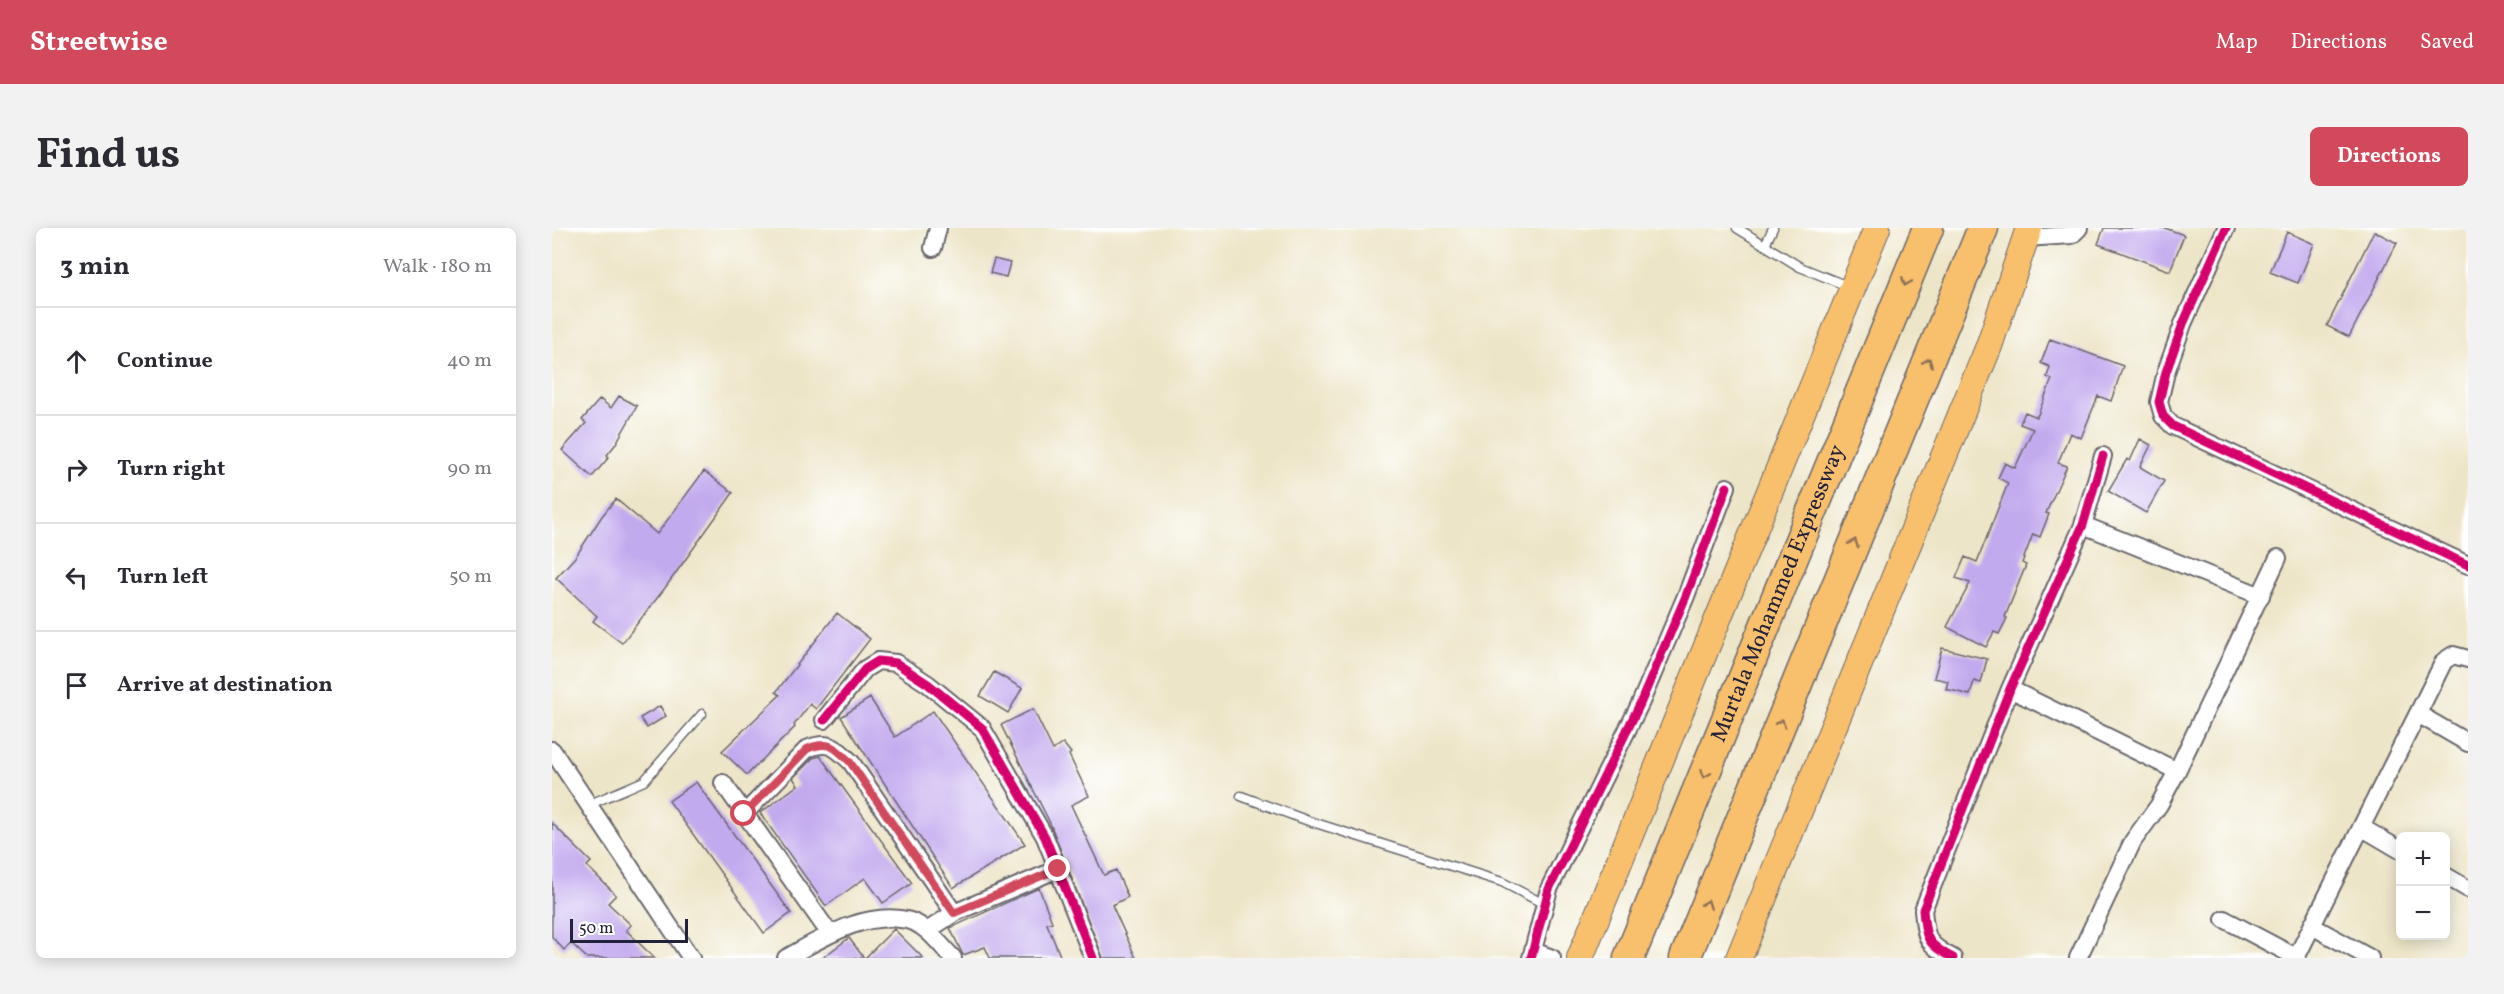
<!DOCTYPE html>
<meta charset="utf-8">
<style>
body{margin:0;font-family:Vollkorn,serif;background:#f2f2f3;color:#2b2b33}
.controls{position:absolute;right:18px;bottom:18px;display:grid;overflow:hidden;border-radius:9px;box-shadow:0 3px 15px #0003}
.controls button{width:54px;height:54px;display:grid;place-items:center;padding:0;border:0;border-bottom:2px solid #e1e1e2;background:#fff;color:#2b2b33;font:30px sans-serif}
.scale{position:absolute;left:18px;bottom:15px;width:118px;box-sizing:border-box;padding-left:6px;border:3px solid #22223b;border-top:0;font-size:16px;line-height:21px;white-space:nowrap;color:#22223b;-webkit-text-stroke:4px #fff;paint-order:stroke}
.stop{position:absolute;width:18px;height:18px;margin:-14px;border:4px solid #d1495b;border-radius:50%;background:#fff}
.stop.end{background:#d1495b;border-color:#fff;box-shadow:0 2px 6px #0008}
.list{margin:0;padding:0;list-style:none}
h2{display:flex;justify-content:space-between;align-items:center;height:78px;margin:0;padding:0 24px;font-size:26px}
h2 small{font-size:20px;font-weight:400;color:#7c7c81}
.list li{display:grid;grid-template-columns:39px 1fr auto;gap:18px;align-items:center;box-sizing:border-box;height:108px;padding:0 24px;border-top:2px solid #e1e1e2}
.list b{display:block;font-size:22px;white-space:nowrap}
.list em{font-size:20px;font-style:normal;color:#7c7c81}
.icon{flex:none;width:33px;height:33px;fill:none;stroke:currentColor;stroke-width:2;stroke-linecap:round;stroke-linejoin:round}
.map{position:relative;flex:none;width:1916px;height:730px;overflow:hidden;border-radius:9px}
header{display:flex;align-items:center;gap:36px;box-sizing:border-box;height:84px;padding:0 30px;background:#d1495b;color:#fff}
header strong{font-size:28px}
nav{display:flex;gap:33px;margin-inline-start:auto;font-size:21px}
.intro{display:flex;align-items:center;justify-content:space-between;box-sizing:border-box;height:144px;padding:0 36px}
h1{margin:0;font-size:42px}
.button{padding:15px 27px;border-radius:9px;background:#d1495b;color:#fff;font-size:21px;font-weight:700}
main{display:flex;gap:36px;padding:0 36px}
aside{flex:1;background:#fff;border-radius:9px;box-shadow:0 3px 15px #0003}
.map>svg:first-child{display:block}
</style>
<header>
<strong>Streetwise</strong>
<nav><a>Map</a><a>Directions</a><a>Saved</a></nav>
</header>
<div class="intro"><h1>Find us</h1><a class="button">Directions</a></div>
<main>
<aside>
<h2>3 min<small>Walk · 180 m</small></h2>
<ul class="list">
<li><svg class="icon" aria-label="ahead" viewBox="0 0 24 24"><path d="M12 20V5M6 11l6-6 6 6"/></svg><div><b>Continue</b></div><em>40 m</em></li>
<li><svg class="icon" aria-label="right" viewBox="0 0 24 24"><path d="M7 20v-9h11M14 6l5 5-5 5"/></svg><div><b>Turn right</b></div><em>90 m</em></li>
<li><svg class="icon" aria-label="left" viewBox="0 0 24 24"><path d="M17 20v-9H6M10 6l-5 5 5 5"/></svg><div><b>Turn left</b></div><em>50 m</em></li>
<li><svg class="icon" aria-label="arrive" viewBox="0 0 24 24"><path d="M6 21V4h12l-3 4 3 4H6"/></svg><div><b>Arrive at destination</b></div></li>
</ul>
</aside>
<div class="map">
<svg width="1916" height="730" viewBox="0 0 1916 730">
<rect width="100%" height="100%" fill="#fff"/>
<filter id="ink" filterUnits="userSpaceOnUse"><feTurbulence type="fractalNoise" baseFrequency=".0167" numOctaves="2"/><feDisplacementMap in="SourceGraphic" scale="12" xChannelSelector="R" yChannelSelector="G"/><feConvolveMatrix kernelMatrix="1 2 1 2 8 2 1 2 1" color-interpolation-filters="sRGB"/></filter>
<filter id="wash" filterUnits="userSpaceOnUse"><feTurbulence type="fractalNoise" baseFrequency=".008" numOctaves="4" result="noise"/><feDisplacementMap in="SourceGraphic" scale="24" xChannelSelector="R" yChannelSelector="G"/><feGaussianBlur stdDeviation="1.35" result="paint"/><feColorMatrix in="noise" values="0 0 0 0 0 0 0 0 0 0 0 0 0 0 0 0 0 1.4 0 .05"/><feComposite in="paint" operator="in"/></filter>
<g filter="url(#wash)">
<rect width="100%" height="100%" fill="#ede5c7"/>
<g id="blocks">
<path fill="#c2aaee" d="M 1552,0 L 1613,0 L 1632,7 L 1618,43 L 1546,16 Z
M 1822,3 L 1845,15 L 1797,109 L 1775,98 Z
M 1735,4 L 1762,16 L 1746,55 L 1718,44 Z
M 442,31 L 458,35 L 454,49 L 438,45 Z
M 1498,111 L 1571,138 L 1559,173 L 1546,168 L 1529,210 L 1518,205 L 1506,235 L 1515,238 L 1494,285 L 1497,286 L 1488,309 L 1481,306 L 1470,335 L 1474,337 L 1453,389 L 1455,390 L 1447,406 L 1442,404 L 1434,419 L 1395,399 L 1418,355 L 1404,350 L 1413,329 L 1425,334 L 1456,255 L 1446,250 L 1453,235 L 1463,240 L 1481,201 L 1468,196 L 1473,184 L 1485,189 L 1500,151 L 1495,149 L 1498,139 L 1489,135 Z
M 67,168 L 85,178 L 63,217 L 55,227 L 57,229 L 40,249 L 10,222 L 34,195 L 30,192 L 48,171 L 59,180 Z
M 1588,211 L 1599,217 L 1588,239 L 1612,253 L 1594,285 L 1556,263 L 1575,231 L 1578,233 Z
M 152,243 L 181,265 L 113,360 L 70,415 L 41,393 L 45,388 L 4,350 L 24,328 L 50,288 L 64,271 L 105,306 Z
M 285,385 L 318,411 L 264,481 L 258,476 L 242,497 L 243,499 L 195,547 L 170,523 L 228,467 L 224,464 Z
M 1390,420 L 1435,431 L 1429,455 L 1422,453 L 1418,467 L 1394,461 L 1396,453 L 1382,450 Z
M 442,444 L 470,460 L 456,485 L 428,468 Z
M 318,470 L 343,509 L 381,483 L 473,616 L 401,660 L 289,489 Z
M 108,478 L 114,488 L 95,500 L 88,490 Z
M 481,481 L 501,522 L 511,515 L 519,525 L 517,527 L 537,568 L 519,577 L 552,647 L 564,642 L 576,669 L 560,677 L 584,730 L 551,730 L 498,595 L 449,497 Z
M 268,528 L 360,655 L 331,675 L 313,650 L 274,678 L 208,585 L 246,557 L 241,550 L 261,530 Z
M 144,554 L 239,685 L 212,705 L 117,573 Z
M 0,595 L 39,634 L 35,638 L 64,667 L 56,675 L 79,697 L 74,702 L 102,730 L 35,730 L 19,715 L 12,722 L 0,709 Z
M 487,660 L 500,694 L 495,696 L 509,730 L 438,730 L 433,719 L 411,727 L 398,700 Z
M 342,701 L 371,730 L 313,730 Z
M 297,710 L 312,730 L 270,730 Z"/>
</g>
</g>
<g filter="url(#ink)">
<use href="#blocks" fill-opacity="0" stroke="#69666c" stroke-width="1.5"/>
<g fill="none" stroke-linecap="round" stroke-linejoin="round">
<defs>
<path id="lane" d="M 1185,0 L 1248,39 L 1298,59
M 1213,17 L 1221,0
M 689,568 L 754,592 L 950,654 L 992,676
M 36,577 L 92,553 L 150,486"/>
<path id="street" d="M 1674,0 L 1631,96 L 1614,144 L 1607,174 L 1611,188 L 1621,198 L 1916,337
M 1473,10 L 1520,7 L 1527,0
M 381,20 L 386,0
M 1531,297 L 1709,368
M 1458,461 L 1625,543
M 1866,486 L 1916,515
M 272,492 L 313,441 L 326,433 L 344,435 L 376,456 L 430,500 L 493,609 L 541,730
M 0,522 L 139,730
M 171,555 L 278,706
M 192,586 L 255,521 C 277,512 283,519 299,534 L 402,685
M 1809,599 L 1848,622
M 1894,648 L 1916,661
M 1672,691 L 1744,729
M 1760,698 L 1818,730
M 375,703 L 402,685 L 506,641
M 981,723 L 1000,730
M 234,730 C 271,710 311,683 355,692 C 374,696 388,717 401,730
M 979,730 L 997,661 L 1088,476 L 1134,368 L 1175,259
M 1401,730 C 1374,716 1374,711 1371,682 L 1458,461 L 1531,297 L 1551,228
M 1526,730 L 1581,613 L 1607,577 L 1625,543 L 1726,330
M 1744,730 L 1892,433 L 1901,427 L 1916,431"/>
<path id="primary" d="M 1028,730 L 1325,0
M 1187,730 L 1437,118 L 1477,0"/>
<g id="highway">
<path id="s1" d="M 1077,730 L 1376,0"/>
<path d="M 1133,730 L 1431,0"/>
</g>
</defs>
<use href="#lane" stroke="#69666c" stroke-width="11"/>
<use href="#street" stroke="#69666c" stroke-width="20"/>
<use href="#primary" stroke="#69666c" stroke-width="28"/>
<use href="#highway" stroke="#69666c" stroke-width="33"/>
<use href="#lane" stroke="#fff" stroke-width="8"/>
<use href="#street" stroke="#fff" stroke-width="16"/>
<use href="#primary" stroke="#f8bf6c" stroke-width="26"/>
<use href="#highway" stroke="#f8bf6c" stroke-width="30"/>
<defs>
<path id="cycleway" d="M 1674,0 L 1631,96 L 1614,144 L 1607,174 L 1611,188 L 1621,198 L 1916,337
M 272,492 L 313,441 L 326,433 L 344,435 L 376,456 L 430,500 L 493,609 L 541,730
M 979,730 L 997,661 L 1088,476 L 1134,368 L 1175,259
M 1401,730 C 1374,716 1374,711 1371,682 L 1458,461 L 1531,297 L 1551,228"/>
</defs>
<use href="#cycleway" stroke="#fff" stroke-width="13"/>
<use href="#cycleway" stroke="#d6006c" stroke-width="9"/>
</g>
<defs><path id="oneway-chevron" d="M-2-3.5L2.5 0L-2 3.5" fill="none" stroke-width="1.6" stroke-linecap="round" stroke-linejoin="round" transform="scale(1.5)"/></defs>
<g stroke="#8d7054">
<use href="#oneway-chevron" transform="translate(1354 54) rotate(112)"/>
<use href="#oneway-chevron" transform="translate(1376 134) rotate(-68)"/>
<use href="#oneway-chevron" transform="translate(1302 315) rotate(-68)"/>
<use href="#oneway-chevron" transform="translate(1229 495) rotate(-68)"/>
<use href="#oneway-chevron" transform="translate(1153 546) rotate(113)"/>
<use href="#oneway-chevron" transform="translate(1155 676) rotate(-68)"/>
</g>
</g>
<g fill="none" stroke-linecap="round" stroke-linejoin="round" filter="url(#ink)">
<path stroke="#d1495b" stroke-width="8" d="M 192,586 L 255,521 C 277,512 283,519 298,534 L 402,685 L 506,641"/>
</g>
<g text-anchor="middle" dominant-baseline="central" stroke-width="5" stroke-linejoin="round" paint-order="stroke">
<g font-size="22" fill="#22223b" stroke="#fff">
<text stroke="none"><textPath href="#s1" startOffset="394">Murtala Mohammed Expressway</textPath></text>
</g>
</g>
</svg>
<div class="controls">
<button>+</button>
<button>−</button>
</div>
<div class="scale">50 m</div>
<div class="stop" style="left:192px;top:586px"></div>
<div class="stop end" style="left:506px;top:641px"></div>
</div>
</main>
